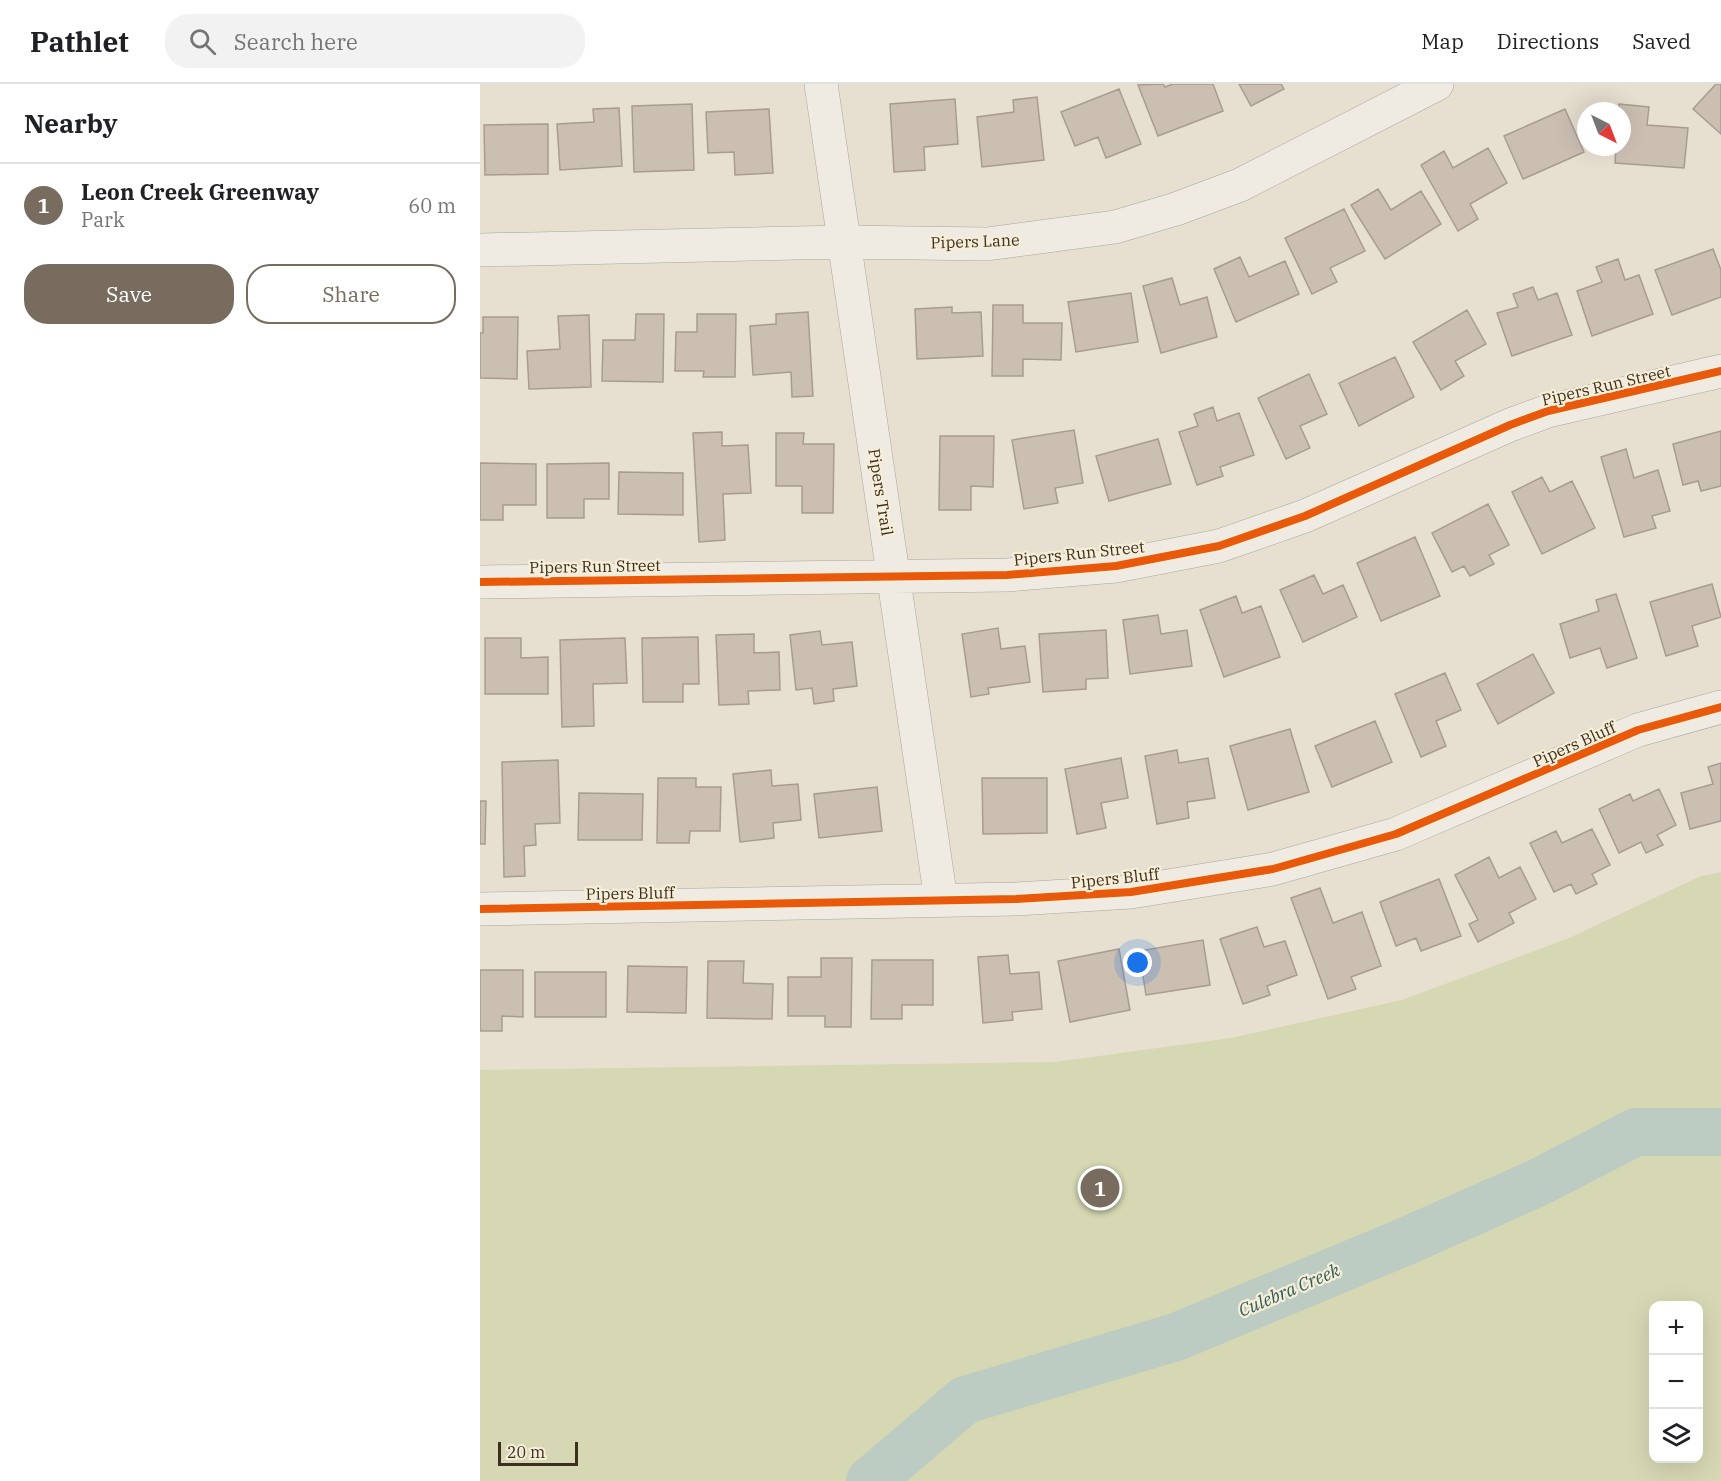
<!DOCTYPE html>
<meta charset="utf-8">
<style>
body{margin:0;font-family:"IBM Plex Serif",serif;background:#f2f2f2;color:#202124}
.controls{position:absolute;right:18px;bottom:18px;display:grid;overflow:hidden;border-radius:12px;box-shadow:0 6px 24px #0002}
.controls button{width:54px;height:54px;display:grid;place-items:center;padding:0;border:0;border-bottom:2px solid #e0e0e0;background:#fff;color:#202124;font:30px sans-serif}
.compass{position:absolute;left:1097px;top:18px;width:54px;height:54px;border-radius:50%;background:#fff;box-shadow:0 6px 24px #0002;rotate:138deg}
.scale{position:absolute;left:18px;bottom:15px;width:80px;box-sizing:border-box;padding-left:6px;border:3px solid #3d2e20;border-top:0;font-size:16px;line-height:21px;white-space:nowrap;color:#3d2e20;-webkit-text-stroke:4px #f7eed8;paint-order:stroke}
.you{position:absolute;left:658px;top:879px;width:21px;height:21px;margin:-15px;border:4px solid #fff;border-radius:50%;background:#1a73e8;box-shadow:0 0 0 9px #1a73e833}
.badge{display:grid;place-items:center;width:39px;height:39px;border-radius:50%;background:#786c5e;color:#fff;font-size:20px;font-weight:700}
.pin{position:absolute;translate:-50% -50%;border:3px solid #fff;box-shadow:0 2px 6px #0006}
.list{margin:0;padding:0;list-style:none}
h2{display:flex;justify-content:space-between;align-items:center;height:78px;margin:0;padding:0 24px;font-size:26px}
h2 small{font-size:20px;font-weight:400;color:#757577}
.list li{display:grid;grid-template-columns:39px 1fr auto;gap:18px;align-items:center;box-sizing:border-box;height:84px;padding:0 24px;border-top:2px solid #e0e0e0}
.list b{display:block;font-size:22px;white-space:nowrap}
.list p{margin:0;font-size:20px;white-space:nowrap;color:#757577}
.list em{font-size:20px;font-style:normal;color:#757577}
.actions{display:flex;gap:12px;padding:18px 24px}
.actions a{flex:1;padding:14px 0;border:2px solid #786c5e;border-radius:24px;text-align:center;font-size:21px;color:#786c5e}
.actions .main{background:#786c5e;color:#fff}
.icon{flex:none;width:33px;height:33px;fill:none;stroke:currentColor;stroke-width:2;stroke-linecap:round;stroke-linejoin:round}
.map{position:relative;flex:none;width:1241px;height:1397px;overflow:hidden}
header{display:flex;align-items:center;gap:36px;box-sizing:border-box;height:84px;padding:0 30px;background:#fff;border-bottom:2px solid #e0e0e0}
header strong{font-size:28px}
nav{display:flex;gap:33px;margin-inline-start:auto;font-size:21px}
.search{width:420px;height:54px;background:#f2f2f2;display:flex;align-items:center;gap:15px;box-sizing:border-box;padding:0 21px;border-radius:24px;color:#757577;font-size:22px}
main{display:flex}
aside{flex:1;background:#fff}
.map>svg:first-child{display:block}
</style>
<header>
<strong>Pathlet</strong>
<div class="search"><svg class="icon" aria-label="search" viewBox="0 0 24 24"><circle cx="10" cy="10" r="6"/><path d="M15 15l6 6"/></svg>Search here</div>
<nav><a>Map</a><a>Directions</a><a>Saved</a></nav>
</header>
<main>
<aside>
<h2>Nearby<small></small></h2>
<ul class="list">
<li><span class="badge">1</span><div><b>Leon Creek Greenway</b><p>Park</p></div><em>60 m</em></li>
</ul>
<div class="actions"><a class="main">Save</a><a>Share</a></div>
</aside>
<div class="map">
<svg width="1241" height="1397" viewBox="0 0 1241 1397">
<rect width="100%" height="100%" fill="#e7e0d1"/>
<path fill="#d6d7b3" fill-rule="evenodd" d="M 1241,788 L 1241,1397 L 0,1397 L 0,986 L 575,978 L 751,954 L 922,916 L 1089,854 L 1221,792 ZM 1174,1222 L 1218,1222 L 1218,1374 L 1174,1374 Z"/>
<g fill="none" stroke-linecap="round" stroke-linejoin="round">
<path stroke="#bcccc2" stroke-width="48" d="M 390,1397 L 485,1316 L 696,1253 L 922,1159 L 1057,1099 L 1156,1048 L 1241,1048"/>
</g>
<path fill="#cbbfb2" stroke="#a89c90" stroke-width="1.5" d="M 683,0 L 685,3 L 693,0 L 733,0 L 743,27 L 678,52 L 658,1 Z
M 759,0 L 801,0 L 804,5 L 771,22 Z
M 1236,0 L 1241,0 L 1241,50 L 1213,25 Z
M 639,5 L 661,60 L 626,74 L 618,53 L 595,62 L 581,28 Z
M 557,13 L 564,76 L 502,83 L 497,33 L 534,28 L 533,16 Z
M 475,15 L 478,60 L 444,63 L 445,86 L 414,88 L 410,20 Z
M 212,20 L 214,86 L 154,88 L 152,22 Z
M 1139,20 L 1169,23 L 1167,41 L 1208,44 L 1204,84 L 1135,79 L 1136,63 L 1142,63 L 1142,27 L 1139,27 Z
M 139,24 L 142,82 L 80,86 L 77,40 L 114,38 L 113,25 Z
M 289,25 L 293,89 L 255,91 L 254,68 L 228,69 L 226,28 Z
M 1085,25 L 1104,68 L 1043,95 L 1024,52 Z
M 68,40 L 68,90 L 5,91 L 4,41 Z
M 1008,64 L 1027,99 L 990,120 L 998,135 L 978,147 L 941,81 L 964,67 L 973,84 Z
M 898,105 L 911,126 L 941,107 L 961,140 L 905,175 L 871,121 Z
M 864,125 L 885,167 L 850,184 L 857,198 L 832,210 L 805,154 Z
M 1233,165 L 1241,186 L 1241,213 L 1192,231 L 1175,186 Z
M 760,173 L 769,193 L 805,177 L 819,210 L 756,238 L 734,185 Z
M 1138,175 L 1145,196 L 1159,191 L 1173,230 L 1112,252 L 1097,207 L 1122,198 L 1116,183 Z
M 692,194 L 700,221 L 727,213 L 737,253 L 681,269 L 663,202 Z
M 1053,203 L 1058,216 L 1077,209 L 1092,251 L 1032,272 L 1017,229 L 1038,223 L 1033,210 Z
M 651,209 L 658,258 L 596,268 L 588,218 Z
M 513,221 L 543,221 L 543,239 L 582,239 L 581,276 L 543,275 L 543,292 L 512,292 Z
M 472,223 L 472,229 L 501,228 L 503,272 L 437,275 L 435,225 Z
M 987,226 L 1006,260 L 975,277 L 984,292 L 961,306 L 933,258 Z
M 328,228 L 333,312 L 312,313 L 311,288 L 273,291 L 270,242 L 296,240 L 296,230 Z
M 156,230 L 184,230 L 183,298 L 122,297 L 123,256 L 155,256 Z
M 217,230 L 256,230 L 255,293 L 223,293 L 224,287 L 195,287 L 196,248 L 217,248 Z
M 109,231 L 111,303 L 49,305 L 47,267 L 80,265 L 78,232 Z
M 3,233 L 38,233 L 37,295 L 0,294 L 0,249 L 3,249 Z
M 915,273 L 934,313 L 879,342 L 859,299 Z
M 829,290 L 847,330 L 820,342 L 830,364 L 806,375 L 778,314 Z
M 733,323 L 737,337 L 759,329 L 774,371 L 740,383 L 743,392 L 717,401 L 699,348 L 718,342 L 714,330 Z
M 594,346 L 603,399 L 575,404 L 578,419 L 544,425 L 532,356 Z
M 1241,347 L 1241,402 L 1221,407 L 1218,397 L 1203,401 L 1193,360 Z
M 242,348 L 242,362 L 268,361 L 271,409 L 243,410 L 245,456 L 219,458 L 213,349 Z
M 296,349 L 324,349 L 323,360 L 354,360 L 353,429 L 322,429 L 322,402 L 296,402 Z
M 460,352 L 514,352 L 513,403 L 491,402 L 491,426 L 459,426 Z
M 678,355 L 691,400 L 629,417 L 616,372 Z
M 1146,365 L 1154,394 L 1178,386 L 1190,427 L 1172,432 L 1176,444 L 1144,453 L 1121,373 Z
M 0,379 L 56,380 L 56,421 L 23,421 L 23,436 L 0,436 Z
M 129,379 L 129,415 L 104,415 L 104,434 L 67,434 L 67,380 Z
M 139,388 L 203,389 L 203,431 L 138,430 Z
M 1062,393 L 1070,408 L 1092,397 L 1115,444 L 1062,470 L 1032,408 Z
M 1008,420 L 1029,461 L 1009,471 L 1014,480 L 990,492 L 984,482 L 972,488 L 952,449 Z
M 935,453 L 960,512 L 901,537 L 877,479 Z
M 834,491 L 843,510 L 863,501 L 877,533 L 823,558 L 800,506 Z
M 1232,500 L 1241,533 L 1212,542 L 1218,562 L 1186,572 L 1170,518 Z
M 1136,510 L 1157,574 L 1127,584 L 1120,564 L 1090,574 L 1080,540 L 1119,527 L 1116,516 Z
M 756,512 L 762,529 L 781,522 L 800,573 L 744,593 L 720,526 Z
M 678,531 L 681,550 L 707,546 L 712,582 L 650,590 L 643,536 Z
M 518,544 L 521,565 L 545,562 L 550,598 L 508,604 L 509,610 L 491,613 L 482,550 Z
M 626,546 L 628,594 L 606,595 L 606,605 L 563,608 L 559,550 Z
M 340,547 L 342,561 L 372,558 L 377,602 L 353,605 L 354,617 L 334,620 L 332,604 L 316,606 L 310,551 Z
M 274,550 L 274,569 L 299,568 L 300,606 L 268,607 L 269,620 L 239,621 L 236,551 Z
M 218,553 L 219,600 L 203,600 L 203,618 L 163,618 L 162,554 Z
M 5,554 L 41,554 L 41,574 L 68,573 L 68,610 L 5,610 Z
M 145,554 L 147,599 L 113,600 L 114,642 L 82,643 L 80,556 Z
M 1053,570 L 1074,609 L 1018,640 L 997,600 Z
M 965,589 L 981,626 L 956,637 L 966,662 L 941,673 L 915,610 Z
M 895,637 L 912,678 L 852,703 L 835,662 Z
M 810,645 L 829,708 L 768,726 L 750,662 Z
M 697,666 L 699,679 L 728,674 L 735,714 L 707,718 L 709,734 L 677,740 L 665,672 Z
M 641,674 L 648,714 L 621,719 L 626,744 L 597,750 L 585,685 Z
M 78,676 L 80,739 L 55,740 L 56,761 L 44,762 L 45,792 L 24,793 L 22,678 Z
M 1241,679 L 1241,737 L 1210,745 L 1201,709 L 1233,700 L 1228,683 Z
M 291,686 L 292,702 L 318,700 L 321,736 L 293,739 L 294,754 L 260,758 L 253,690 Z
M 178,694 L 216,694 L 216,703 L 241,703 L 240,747 L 210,747 L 209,759 L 177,759 Z
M 502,694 L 567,694 L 567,749 L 503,750 Z
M 397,703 L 402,747 L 339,754 L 334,710 Z
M 1179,705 L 1196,741 L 1177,751 L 1183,761 L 1166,769 L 1161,758 L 1139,769 L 1119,725 L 1150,710 L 1153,717 Z
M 99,709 L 163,710 L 162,756 L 98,756 Z
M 0,717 L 6,717 L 5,760 L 0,760 Z
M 1112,745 L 1130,781 L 1112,790 L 1117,800 L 1096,810 L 1091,800 L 1074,808 L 1050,759 L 1076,747 L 1082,759 Z
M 1009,773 L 1019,794 L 1040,783 L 1056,815 L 1029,829 L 1034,839 L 998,858 L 989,840 L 998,836 L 975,791 Z
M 959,795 L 981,852 L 941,867 L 936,854 L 916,862 L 900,818 Z
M 840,804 L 853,839 L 882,828 L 901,882 L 871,893 L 876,905 L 848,915 L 811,814 Z
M 777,843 L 784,863 L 805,857 L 817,891 L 787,902 L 790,911 L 763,920 L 740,855 Z
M 723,856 L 730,901 L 666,911 L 659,867 Z
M 639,865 L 650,926 L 590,938 L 578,877 Z
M 528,871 L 530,890 L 559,888 L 562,925 L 532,928 L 533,936 L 503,939 L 498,873 Z
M 341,874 L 372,874 L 371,943 L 345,943 L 345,932 L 308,932 L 308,893 L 341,893 Z
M 392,876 L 453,876 L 453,921 L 422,921 L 422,935 L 391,935 Z
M 228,877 L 264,877 L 263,899 L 293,900 L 292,935 L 227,934 Z
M 148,882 L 207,883 L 206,929 L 147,928 Z
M 0,886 L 43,886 L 43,933 L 22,932 L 22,947 L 0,947 Z
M 55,888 L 126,888 L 126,933 L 55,933 Z"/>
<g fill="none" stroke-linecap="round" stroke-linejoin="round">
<defs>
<path id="minor" d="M 341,0 L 461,816
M 0,166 L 363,158 L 507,160 L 635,143 L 696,125 L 760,101 L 957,0
M 0,498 L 527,491 L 636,482 L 739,462 L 825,432 L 1030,341 L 1068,327 L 1241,287
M 0,825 L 536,815 L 651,808 L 793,785 L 916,750 L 1158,646 L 1241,623"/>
</defs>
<use href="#minor" stroke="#ada599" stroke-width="34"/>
<use href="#minor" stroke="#efebe3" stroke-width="33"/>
<defs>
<path id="cycleway" d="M 0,498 L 527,491 L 636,482 L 739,462 L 825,432 L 1030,341 L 1068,327 L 1241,287
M 0,825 L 536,815 L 651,808 L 793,785 L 916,750 L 1158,646 L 1241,623"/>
</defs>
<use href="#cycleway" stroke="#f7eed8" stroke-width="11"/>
<use href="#cycleway" stroke="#e8590c" stroke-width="8"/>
</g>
<g text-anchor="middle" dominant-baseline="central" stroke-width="4.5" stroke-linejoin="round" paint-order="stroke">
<g font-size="16" fill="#3d2e20" stroke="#f7eed8">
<text transform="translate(495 157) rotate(-2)">Pipers Lane</text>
<text transform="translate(1126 301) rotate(-13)">Pipers Run Street</text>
<text transform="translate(401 408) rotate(81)">Pipers Trail</text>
<text transform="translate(599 469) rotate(-6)">Pipers Run Street</text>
<text transform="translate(115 482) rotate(-1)">Pipers Run Street</text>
<text transform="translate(1094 660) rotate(-24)">Pipers Bluff</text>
<text transform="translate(635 794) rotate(-6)">Pipers Bluff</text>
<text transform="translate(150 809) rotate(-1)">Pipers Bluff</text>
</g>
<g font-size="18" font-style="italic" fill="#2f5d5a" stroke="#f7eed8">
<text transform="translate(809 1206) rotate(-23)">Culebra Creek</text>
</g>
</g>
</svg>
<div class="controls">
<button>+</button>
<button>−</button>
<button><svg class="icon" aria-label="layers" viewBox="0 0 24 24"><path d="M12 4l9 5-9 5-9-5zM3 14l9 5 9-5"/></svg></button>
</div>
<svg class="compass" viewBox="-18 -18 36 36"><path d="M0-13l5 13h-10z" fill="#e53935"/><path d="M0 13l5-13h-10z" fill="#757577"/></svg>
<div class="scale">20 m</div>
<div class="you"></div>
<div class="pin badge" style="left:620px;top:1104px">1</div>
</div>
</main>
